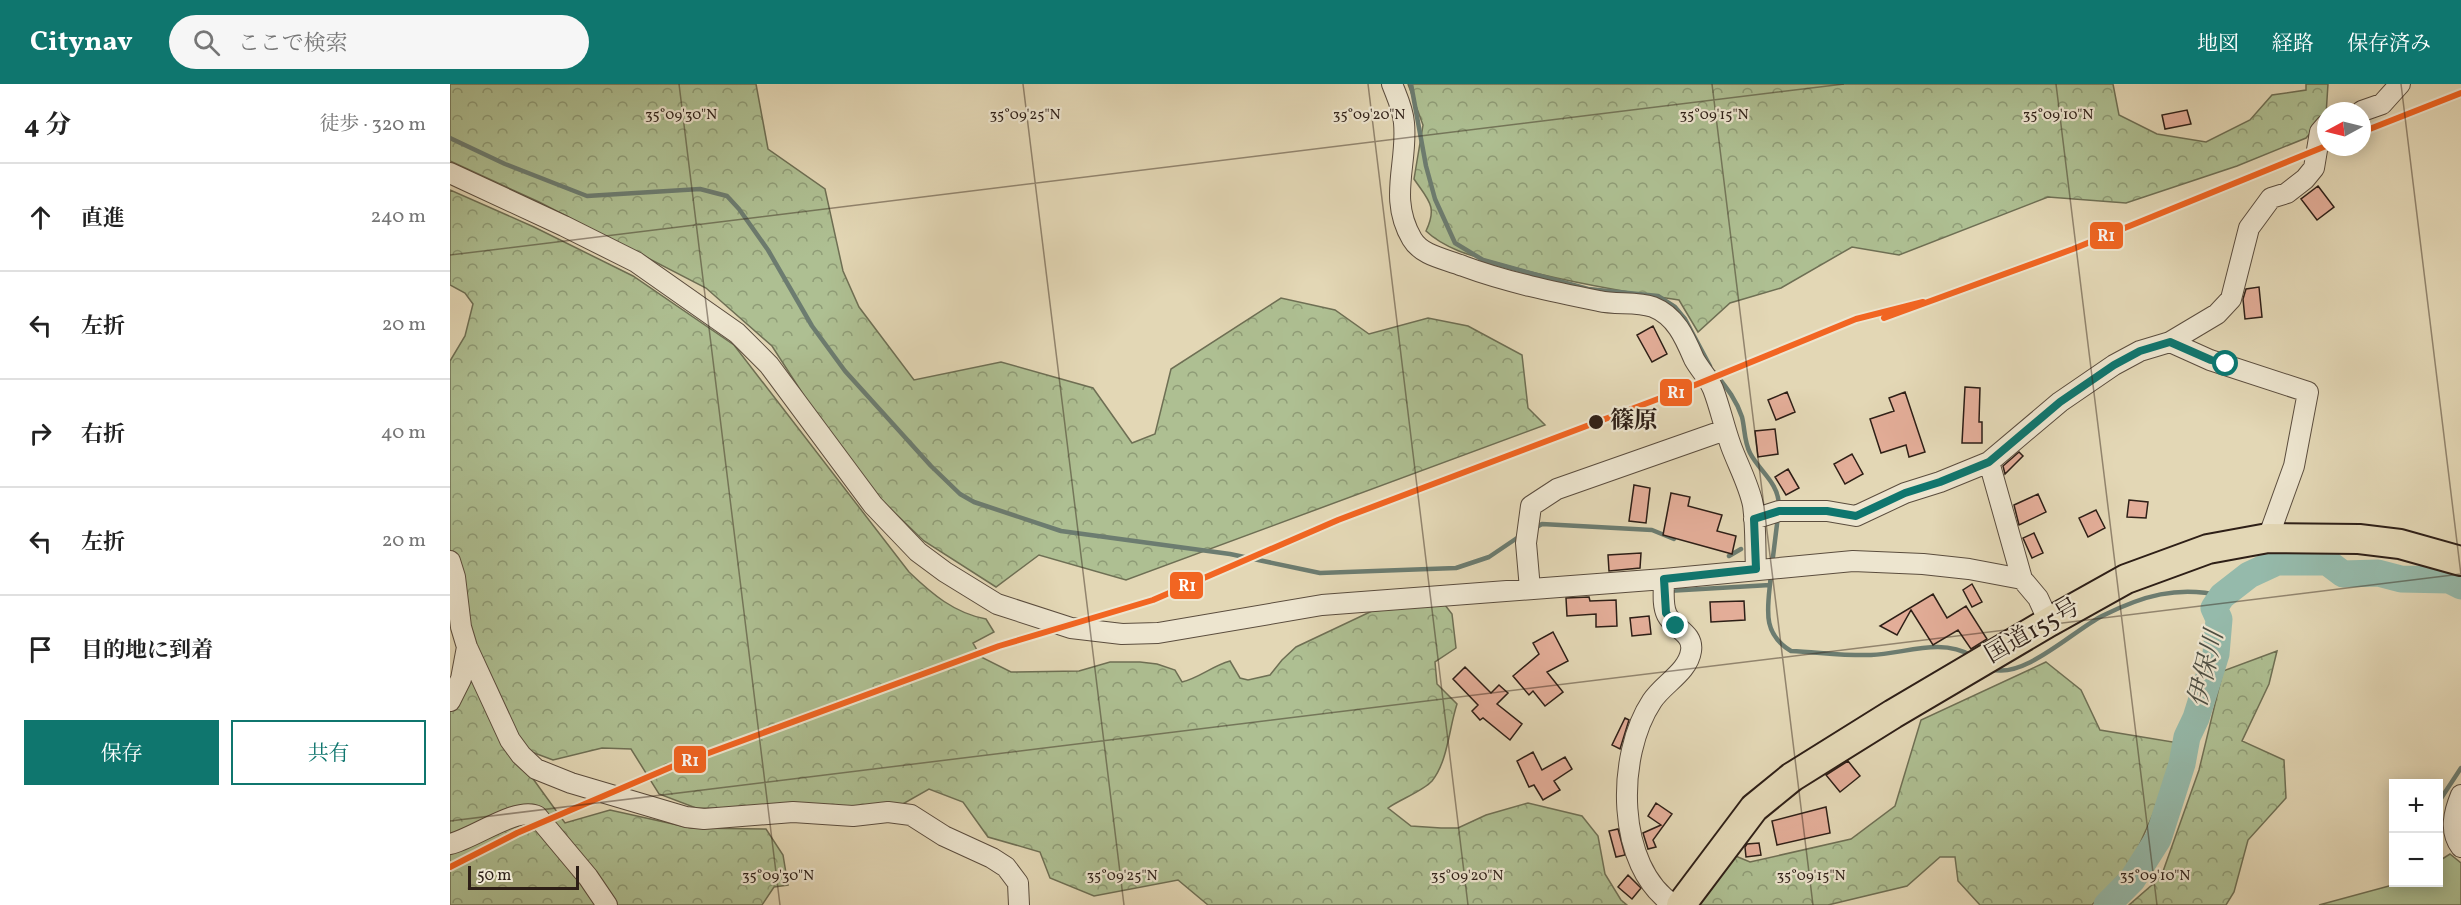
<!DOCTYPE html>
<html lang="ja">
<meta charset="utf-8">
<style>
body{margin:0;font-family:Vollkorn,"Noto Serif JP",serif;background:#f6f6f6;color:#222}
.controls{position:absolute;right:18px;bottom:18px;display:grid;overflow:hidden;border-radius:0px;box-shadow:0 3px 15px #0003}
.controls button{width:54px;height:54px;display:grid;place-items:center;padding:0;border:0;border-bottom:2px solid #e0e0e0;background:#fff;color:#222;font:30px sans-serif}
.compass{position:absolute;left:1867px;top:18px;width:54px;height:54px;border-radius:50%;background:#fff;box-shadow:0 3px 15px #0003;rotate:263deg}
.scale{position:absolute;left:18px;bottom:15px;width:111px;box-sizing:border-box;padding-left:6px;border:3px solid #2e1f17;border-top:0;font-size:16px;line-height:21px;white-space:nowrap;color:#2e1f17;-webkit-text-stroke:4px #ede5cf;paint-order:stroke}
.stop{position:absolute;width:18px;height:18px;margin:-14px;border:4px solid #0f766e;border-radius:50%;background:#fff}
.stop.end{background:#0f766e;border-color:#fff;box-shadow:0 2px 6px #0008}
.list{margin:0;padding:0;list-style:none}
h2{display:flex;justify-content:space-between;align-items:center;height:78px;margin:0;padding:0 24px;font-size:26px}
h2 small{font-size:20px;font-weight:400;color:#767676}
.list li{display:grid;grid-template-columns:39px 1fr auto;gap:18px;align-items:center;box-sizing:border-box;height:108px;padding:0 24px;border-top:2px solid #e0e0e0}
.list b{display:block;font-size:22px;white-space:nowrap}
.list em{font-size:20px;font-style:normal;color:#767676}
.actions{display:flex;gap:12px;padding:18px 24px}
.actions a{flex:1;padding:14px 0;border:2px solid #0f766e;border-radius:0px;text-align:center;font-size:21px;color:#0f766e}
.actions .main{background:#0f766e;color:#fff}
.icon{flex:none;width:33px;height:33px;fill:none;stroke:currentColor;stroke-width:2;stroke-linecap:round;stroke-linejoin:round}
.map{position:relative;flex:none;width:2011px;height:821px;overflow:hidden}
header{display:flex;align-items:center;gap:36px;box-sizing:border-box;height:84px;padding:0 30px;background:#0f766e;color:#fff}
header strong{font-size:28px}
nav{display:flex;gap:33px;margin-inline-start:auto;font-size:21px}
.search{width:420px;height:54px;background:#f6f6f6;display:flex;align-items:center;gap:15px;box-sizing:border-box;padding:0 21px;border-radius:33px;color:#767676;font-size:22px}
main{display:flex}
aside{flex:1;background:#fff}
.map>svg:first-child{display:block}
</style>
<header>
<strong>Citynav</strong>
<div class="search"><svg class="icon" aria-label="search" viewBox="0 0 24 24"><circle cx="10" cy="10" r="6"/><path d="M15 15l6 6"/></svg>ここで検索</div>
<nav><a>地図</a><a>経路</a><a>保存済み</a></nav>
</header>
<main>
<aside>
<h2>4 分<small>徒歩 · 320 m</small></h2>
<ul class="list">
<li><svg class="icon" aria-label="ahead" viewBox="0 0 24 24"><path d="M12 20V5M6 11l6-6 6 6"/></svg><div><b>直進</b></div><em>240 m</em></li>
<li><svg class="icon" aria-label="left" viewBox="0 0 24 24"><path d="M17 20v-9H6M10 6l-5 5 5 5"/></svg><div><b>左折</b></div><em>20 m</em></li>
<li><svg class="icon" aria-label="right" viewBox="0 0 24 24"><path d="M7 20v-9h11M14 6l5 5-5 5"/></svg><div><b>右折</b></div><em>40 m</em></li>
<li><svg class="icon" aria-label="left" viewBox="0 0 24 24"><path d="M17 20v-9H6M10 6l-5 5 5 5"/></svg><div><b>左折</b></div><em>20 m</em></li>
<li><svg class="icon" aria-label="arrive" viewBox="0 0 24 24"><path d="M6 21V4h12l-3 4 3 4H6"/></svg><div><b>目的地に到着</b></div></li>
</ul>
<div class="actions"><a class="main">保存</a><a>共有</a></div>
</aside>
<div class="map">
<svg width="2011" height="821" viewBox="0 0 2011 821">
<defs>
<pattern id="forest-crowns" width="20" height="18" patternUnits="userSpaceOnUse" patternTransform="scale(1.5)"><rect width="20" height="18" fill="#aebf92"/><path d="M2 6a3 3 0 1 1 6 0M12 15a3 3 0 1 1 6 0" fill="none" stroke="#8e9b76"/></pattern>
</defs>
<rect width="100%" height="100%" fill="#e3d7b5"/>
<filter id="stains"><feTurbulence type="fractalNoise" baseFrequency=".00333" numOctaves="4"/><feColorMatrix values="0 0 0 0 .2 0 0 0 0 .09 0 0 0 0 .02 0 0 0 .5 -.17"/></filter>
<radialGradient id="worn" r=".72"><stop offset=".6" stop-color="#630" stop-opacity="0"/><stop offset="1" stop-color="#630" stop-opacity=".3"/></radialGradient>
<path fill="url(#forest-crowns)" stroke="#6e6f54" stroke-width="1.5" d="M 0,0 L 306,0 L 318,65 L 375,105 L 393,187 L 409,223 L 464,296 L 551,278 L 643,304 L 682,359 L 705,350 L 721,285 L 831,214 L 885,226 L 919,250 L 978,234 L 1018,242 L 1072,271 L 1078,324 L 1095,341 L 676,496 L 589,471 L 546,503 L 474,457 L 427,412 L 360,321 L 322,262 L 256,204 L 89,118 L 0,77 Z
M 958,0 L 1663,0 L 1669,31 L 1707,50 L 1756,58 L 1800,36 L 1822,11 L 1856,6 L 1856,0 L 1878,0 L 1876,31 L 1856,54 L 1787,82 L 1676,119 L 1598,113 L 1449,171 L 1402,163 L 1331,204 L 1280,219 L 1248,248 L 1229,216 C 1169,207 1110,197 1051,180 C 1026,173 996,166 976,147 C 988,122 978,116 964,95 L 973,41 Z
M 0,106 L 84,143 L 183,192 L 284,261 L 459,488 C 482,510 504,529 536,535 L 544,548 L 523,559 L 531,573 L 561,588 L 629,587 L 660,578 L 690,578 L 707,580 L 725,586 L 732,598 C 749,594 762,582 780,577 L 790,594 L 798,596 L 820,591 L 832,576 L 846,563 L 922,527 L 995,521 L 1002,530 L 1006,564 L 985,578 L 987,600 L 1007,620 C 999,644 998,677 982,697 C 973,707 949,716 938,724 L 961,742 L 991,744 L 1008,744 L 1036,731 L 1078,719 L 1132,732 L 1148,752 L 1155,790 L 1171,816 L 1177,821 L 758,821 L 728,796 L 644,812 L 600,794 L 590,768 L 538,753 L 513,718 L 479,705 L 451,721 L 387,726 L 246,724 L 209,710 L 181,665 L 152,664 L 103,676 L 79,667 L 64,653 L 20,554 L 0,466 L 0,277 L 15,252 L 23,220 L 15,209 L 0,201 Z
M 1827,567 L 1819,600 L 1792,657 L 1834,676 L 1836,714 L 1798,756 L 1784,808 L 1776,821 L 1679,821 L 1711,793 L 1749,686 L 1773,587 Z
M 1596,578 L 1631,606 L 1650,646 L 1729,659 L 1709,717 L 1682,777 L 1642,821 L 1530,821 L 1508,797 L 1505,773 L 1490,773 L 1457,802 L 1378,821 L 1249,821 L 1283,771 L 1300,778 L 1401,755 L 1445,722 L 1471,636 Z
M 19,579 L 81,692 L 115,739 L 160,726 L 241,744 L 316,745 L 333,771 L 338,801 L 324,803 L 312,821 L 0,821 L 0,628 Z"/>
<path fill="#aebf92" stroke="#6e6f54" stroke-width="1.5" d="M 2000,770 L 2011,779 L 2011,821 L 1869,821 L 1950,799 L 1988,798 L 1989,777 Z"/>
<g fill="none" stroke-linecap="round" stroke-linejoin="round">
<path stroke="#6c7c70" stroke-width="4.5" d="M 961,0 L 976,82 L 985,115 L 1005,159 L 1033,176 L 1138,205 L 1208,212 L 1225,223 L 1235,235 L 1260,282
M 0,54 L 55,80 L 137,112 L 250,105 L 277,112 L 289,125 L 318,166 L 362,242 L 395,287 L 481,382 L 510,410 L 524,418 L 611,447 L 780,470 L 870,489 L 1006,484 L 1039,473 L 1070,452
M 1265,289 C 1276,303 1286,315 1292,333 C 1295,345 1294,357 1300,369 C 1310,388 1328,398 1329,421
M 1083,445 L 1092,440 L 1202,446 L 1224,455
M 1279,472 L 1291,465
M 1322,481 L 1328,432
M 1321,489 C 1319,520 1309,548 1341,567 C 1367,568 1394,572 1421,571 C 1454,570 1491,553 1522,572
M 1217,507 L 1320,501
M 1541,585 C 1573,596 1623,547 1652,532 C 1692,512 1728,501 1772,512
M 1988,719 L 2011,684"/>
<path stroke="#95baab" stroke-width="27" d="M 1657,821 L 1682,796 L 1708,755 L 1732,680 L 1737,653 L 1746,634 L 1766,570 L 1769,535 L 1764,524 L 1772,512 L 1799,491 L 1827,478 L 1877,478 L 1893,490 L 1928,489 L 1951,495 L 1999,496 L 2011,502"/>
</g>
<path fill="#e3ad98" stroke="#2e1f17" stroke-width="1.5" d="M 1737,26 L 1741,40 L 1715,45 L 1712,31 Z
M 1868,102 L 1884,123 L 1867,136 L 1851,115 Z
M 1809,203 L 1812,233 L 1795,235 L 1793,215 L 1796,205 Z
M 1203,242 L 1217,270 L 1202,278 L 1187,251 Z
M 1515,303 L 1530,304 L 1529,338 L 1532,338 L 1532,359 L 1512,359 Z
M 1337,308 L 1345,328 L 1326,336 L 1318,316 Z
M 1455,308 L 1475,368 L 1459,373 L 1456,361 L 1431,369 L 1420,335 L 1444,327 L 1439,314 Z
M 1325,345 L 1328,370 L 1308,373 L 1305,347 Z
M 1569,368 L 1573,372 L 1555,390 L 1553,382 Z
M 1402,370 L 1413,390 L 1395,400 L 1384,380 Z
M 1338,385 L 1349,404 L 1336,411 L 1325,393 Z
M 1184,401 L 1200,404 L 1196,439 L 1179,437 Z
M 1221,409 L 1240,413 L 1238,422 L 1272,431 L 1267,447 L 1286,452 L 1282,470 L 1213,451 Z
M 1588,410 L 1596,428 L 1569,441 L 1564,421 Z
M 1679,416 L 1698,418 L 1696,434 L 1677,433 Z
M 1646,426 L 1655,444 L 1638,453 L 1629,434 Z
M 1584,449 L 1593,469 L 1582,474 L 1573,454 Z
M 1191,469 L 1190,484 L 1159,487 L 1158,471 Z
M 1522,500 L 1532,518 L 1522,523 L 1513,506 Z
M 1483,510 L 1497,534 L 1516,522 L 1537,555 L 1521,565 L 1508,546 L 1483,561 L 1461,526 L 1447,551 L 1430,542 Z
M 1139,513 L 1140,517 L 1166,516 L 1167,542 L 1146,543 L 1146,530 L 1117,532 L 1116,514 Z
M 1294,517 L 1295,536 L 1261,538 L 1260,518 Z
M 1199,532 L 1201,550 L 1182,552 L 1180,534 Z
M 1103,548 L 1118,577 L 1097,588 L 1113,608 L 1095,622 L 1083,607 L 1079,611 L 1063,592 L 1089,570 L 1083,559 Z
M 1015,583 L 1041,609 L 1049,601 L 1058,609 L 1047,620 L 1072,640 L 1060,656 L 1033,634 L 1030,636 L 1022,627 L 1028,621 L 1003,595 Z
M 1175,634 L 1179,636 L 1170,665 L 1162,661 Z
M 1083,668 L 1092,686 L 1115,673 L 1122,685 L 1104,697 L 1110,706 L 1093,716 L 1084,701 L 1079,703 L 1067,677 Z
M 1398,677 L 1410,692 L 1390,708 L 1376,691 Z
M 1206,719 L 1222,730 L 1203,756 L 1206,763 L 1198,765 L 1193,749 L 1211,741 L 1198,732 Z
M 1376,723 L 1380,749 L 1327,761 L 1322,737 Z
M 1168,745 L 1175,771 L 1166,773 L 1159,747 Z
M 1309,759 L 1311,771 L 1296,773 L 1295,763 L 1297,760 Z
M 1178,791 L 1191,804 L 1182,815 L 1168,803 Z"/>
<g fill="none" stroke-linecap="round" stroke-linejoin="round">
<defs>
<path id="minor" d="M 942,0 C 947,13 953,25 954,39 C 958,80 938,114 962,155 C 972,172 996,175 1013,182 C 1056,198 1104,208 1149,217 C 1166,221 1187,217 1203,223 C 1226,232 1235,254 1244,275 C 1250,286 1258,293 1263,305 C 1270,323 1274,343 1281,362 C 1288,381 1299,401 1303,421 C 1306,442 1305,464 1306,485
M 1912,27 L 1932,20 L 1950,0
M 0,89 L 114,142 L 186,178 L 287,249 L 319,281 L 423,421 L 468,468 L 495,488 L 547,520 L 621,544 L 672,550 L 708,549 L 872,521 L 1214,495 L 1403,477 L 1473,480 L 1519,485 L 1572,495
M 1720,258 L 1760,276 L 1858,308 L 1844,382 L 1818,454
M 1539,378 L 1572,495 L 1588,514 L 1599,538
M 1304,435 L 1329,427 L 1377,427 L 1406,432 L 1455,409 L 1490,398 L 1539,378 L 1610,318 L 1664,281 L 1690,267 L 1720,258 L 1767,230 L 1781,215 L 1799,144 L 1821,114 L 1837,109 L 1855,95 L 1864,84 L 1870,48 L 1876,41
M 0,477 L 5,493 L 11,543 L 17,563 L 60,656 L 71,671 L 86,685 L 121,699 L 236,733 L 254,735 L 343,728 L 403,732 L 438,728 L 461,731 L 494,752 L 542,774 L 556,783 L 568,799 L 569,821
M 1214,495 C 1214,507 1212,521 1217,531 C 1224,545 1244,549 1241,567 C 1238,588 1213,600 1202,617 C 1166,671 1165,783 1224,821
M 1080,505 L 1076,459 L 1081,422 L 1107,405 L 1275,346
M 0,617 L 11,595 L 17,563
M 2011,711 C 2004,728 1999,747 2011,763
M 0,760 C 23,755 67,722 87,732 L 138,793 L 157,821"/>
<path id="highway" d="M 1231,821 L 1304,724 L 1342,693 L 1443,630 L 1599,538 L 1676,495 L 1758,465 L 1818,454 L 1909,455 L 1950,460 L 2011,477"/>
</defs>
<use href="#minor" stroke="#5b4d3e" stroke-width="22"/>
<use href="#highway" stroke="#2e1f17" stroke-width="32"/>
<use href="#minor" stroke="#ede5cf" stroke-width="20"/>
<use href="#highway" stroke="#e3d7b5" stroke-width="28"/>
<defs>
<path id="rail-1" d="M 1912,48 L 2011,9
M 1434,234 L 1623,165 L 1876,62
M 0,783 L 67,749 L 226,681 L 549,562 L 703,516 L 888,436 L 1245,301 L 1406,235 L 1473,218"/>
</defs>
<use href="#rail-1" stroke="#ede5cf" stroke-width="10"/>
<use href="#rail-1" stroke="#f26522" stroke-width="6"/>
</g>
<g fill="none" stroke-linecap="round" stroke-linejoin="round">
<path stroke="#0f766e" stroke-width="8" d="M 1226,542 L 1216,529 L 1214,495 L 1306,485 L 1304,435 L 1329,427 L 1377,427 L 1406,432 L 1455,409 L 1490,398 L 1539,378 L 1610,318 L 1664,281 L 1690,267 L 1720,258 L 1761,276 L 1776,280"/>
</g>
<path fill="none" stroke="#2e1f17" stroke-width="1.5" stroke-opacity="0.45" d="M 229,0 L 330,821M 573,0 L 674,821M 918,0 L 1018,821M 1262,0 L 1363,821M 1606,0 L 1707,821M 1951,0 L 2011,491M 0,171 L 1394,0M 0,737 L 2011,490"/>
<circle fill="#2e1f17" stroke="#ede5cf" stroke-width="2" cx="1146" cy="338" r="8"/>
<g text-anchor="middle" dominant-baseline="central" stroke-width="4.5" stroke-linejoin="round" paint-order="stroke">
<g font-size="24" font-weight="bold" fill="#2e1f17" stroke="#ede5cf" text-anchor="start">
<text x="1160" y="338">篠原</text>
</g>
<g font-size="24" fill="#2e1f17" stroke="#ede5cf">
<text transform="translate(1583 548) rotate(-30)">国道155号</text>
</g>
<g font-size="26" font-style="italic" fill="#4d4e43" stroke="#ede5cf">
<text transform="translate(1757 585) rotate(-77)">伊保川</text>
</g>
</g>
<g font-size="15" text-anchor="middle" fill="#2e1f17" stroke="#ede5cf" stroke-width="4.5" stroke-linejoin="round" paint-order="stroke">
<text x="231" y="35">35°09'30"N</text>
<text x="575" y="35">35°09'25"N</text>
<text x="919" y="35">35°09'20"N</text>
<text x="1264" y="35">35°09'15"N</text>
<text x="1608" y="35">35°09'10"N</text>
<text x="328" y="796">35°09'30"N</text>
<text x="672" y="796">35°09'25"N</text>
<text x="1017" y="796">35°09'20"N</text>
<text x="1361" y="796">35°09'15"N</text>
<text x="1705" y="796">35°09'10"N</text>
</g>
<g stroke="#ede5cf" stroke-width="2">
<rect x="1639" y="137" width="35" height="29" rx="6" fill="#f26522"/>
<rect x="1209" y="294" width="34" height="29" rx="6" fill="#f26522"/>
<rect x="719" y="487" width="35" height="29" rx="6" fill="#f26522"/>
<rect x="223" y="661" width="34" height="29" rx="6" fill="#f26522"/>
</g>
<g font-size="16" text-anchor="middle" font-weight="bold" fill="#fff">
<text x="1656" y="157">R1</text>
<text x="1226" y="314">R1</text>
<text x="737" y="507">R1</text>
<text x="240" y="682">R1</text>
</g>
<rect width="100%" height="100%" filter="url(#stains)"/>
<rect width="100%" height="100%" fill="url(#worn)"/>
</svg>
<div class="controls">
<button>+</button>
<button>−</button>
</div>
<svg class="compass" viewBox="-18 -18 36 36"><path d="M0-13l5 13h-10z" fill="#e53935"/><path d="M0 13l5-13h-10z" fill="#767676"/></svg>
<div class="scale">50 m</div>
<div class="stop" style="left:1776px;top:280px"></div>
<div class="stop end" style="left:1226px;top:542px"></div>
</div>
</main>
